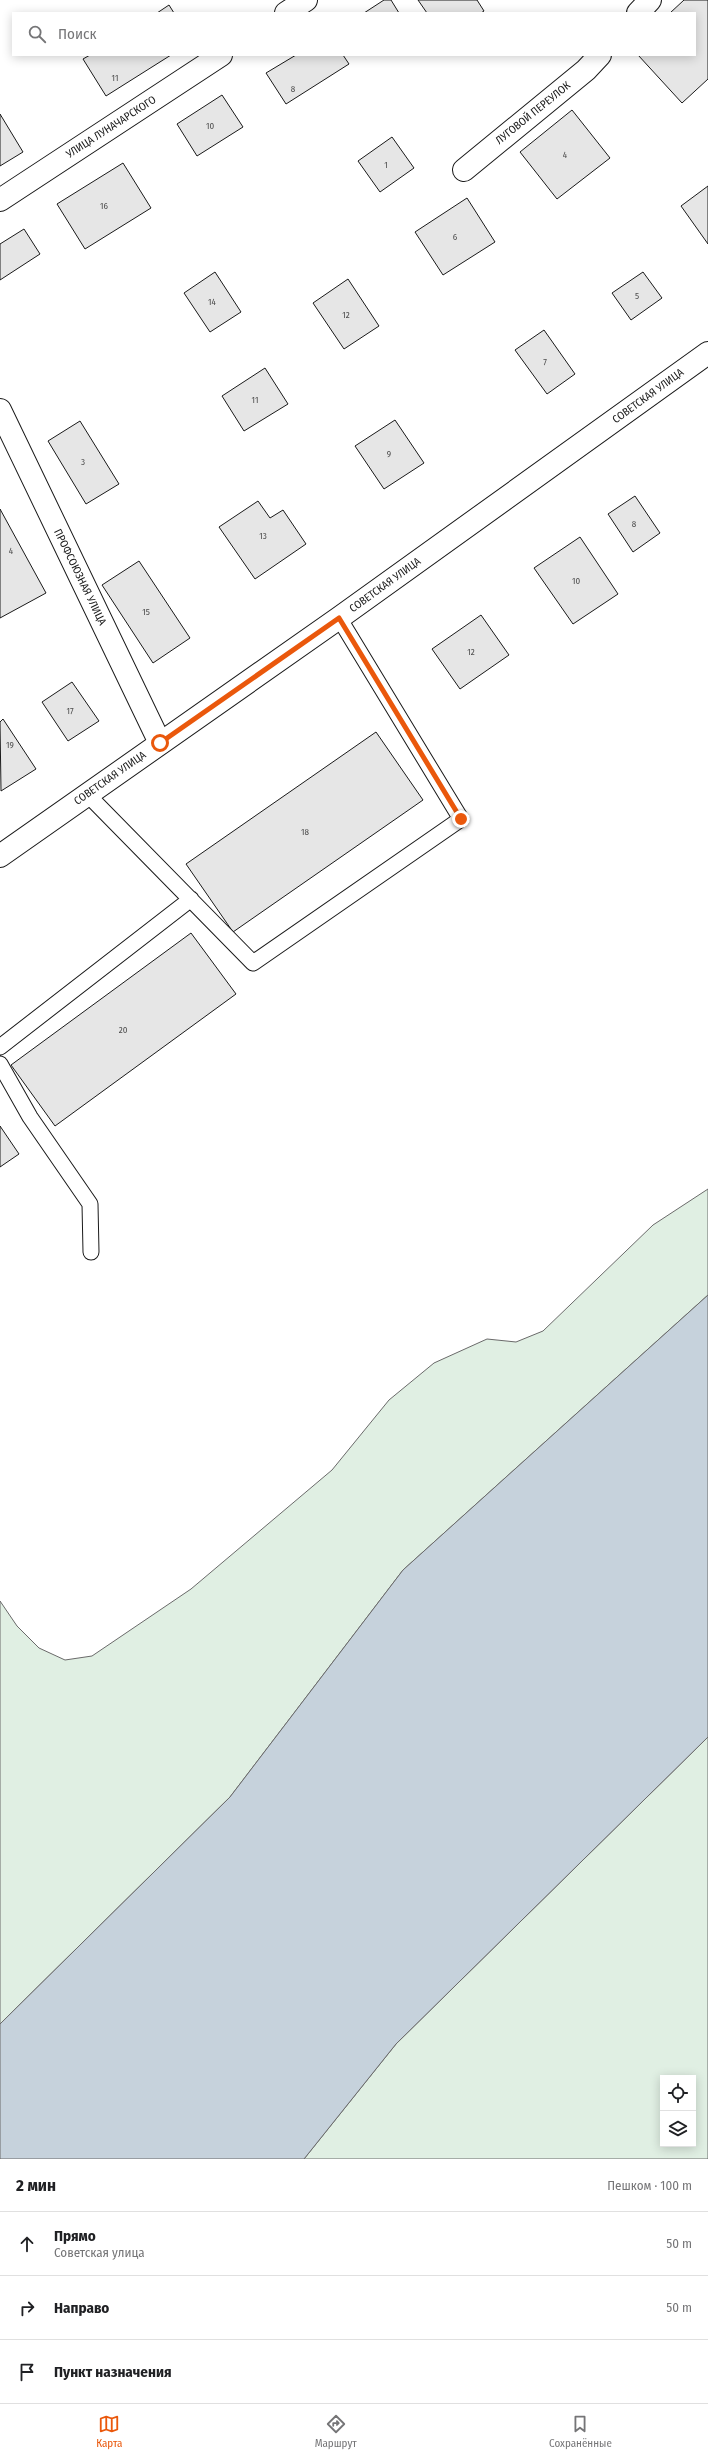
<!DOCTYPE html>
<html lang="ru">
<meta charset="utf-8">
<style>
body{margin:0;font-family:"Fira Sans Condensed",sans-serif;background:#f2f2f2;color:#202124}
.controls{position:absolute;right:12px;bottom:12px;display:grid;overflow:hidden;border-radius:0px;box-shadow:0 2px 10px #0003}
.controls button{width:36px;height:36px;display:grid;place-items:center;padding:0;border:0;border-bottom:1px solid #e0e0e0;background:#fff;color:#202124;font:20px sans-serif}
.stop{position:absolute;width:12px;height:12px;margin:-9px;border:3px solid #ea580c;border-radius:50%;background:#fff}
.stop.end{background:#ea580c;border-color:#fff;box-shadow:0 1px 4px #0008}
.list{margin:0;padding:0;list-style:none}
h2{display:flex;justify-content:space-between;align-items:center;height:52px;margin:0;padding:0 16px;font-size:17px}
h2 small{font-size:13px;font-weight:400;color:#757577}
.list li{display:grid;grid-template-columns:26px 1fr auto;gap:12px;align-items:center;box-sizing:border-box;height:64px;padding:0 16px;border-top:1px solid #e0e0e0}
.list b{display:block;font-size:15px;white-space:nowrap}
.list p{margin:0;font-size:13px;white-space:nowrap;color:#757577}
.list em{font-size:13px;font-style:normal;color:#757577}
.icon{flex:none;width:22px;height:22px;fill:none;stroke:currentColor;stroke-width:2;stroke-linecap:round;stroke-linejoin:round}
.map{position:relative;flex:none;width:708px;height:2159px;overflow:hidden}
.search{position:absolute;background:#fff;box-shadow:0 2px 10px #0003;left:12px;right:12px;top:12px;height:44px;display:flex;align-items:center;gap:10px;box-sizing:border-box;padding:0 14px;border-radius:0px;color:#757577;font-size:15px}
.sheet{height:244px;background:#fff}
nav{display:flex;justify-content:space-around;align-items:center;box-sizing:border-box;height:56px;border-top:1px solid #e0e0e0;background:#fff;font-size:11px;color:#757577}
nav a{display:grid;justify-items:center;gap:2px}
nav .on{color:#ea580c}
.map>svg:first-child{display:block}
</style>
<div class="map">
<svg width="708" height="2159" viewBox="0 0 708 2159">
<rect width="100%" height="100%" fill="#fff"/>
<path fill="#e0efe3" stroke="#6a6a6a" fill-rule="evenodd" d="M 708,1189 L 708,1295 L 403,1570 L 230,1797 L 0,2024 L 0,1601 L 17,1626 L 39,1648 L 65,1660 L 92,1656 L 191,1589 L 332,1470 L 389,1400 L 434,1363 L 487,1339 L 516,1342 L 543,1331 L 653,1225 Z
M 708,1737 L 708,2159 L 304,2159 L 396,2044 ZM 663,2078 L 693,2078 L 693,2144 L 663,2144 Z"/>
<path fill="#c6d2dc" stroke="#6a6a6a" d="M 708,1295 L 708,1737 L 396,2044 L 304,2159 L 0,2159 L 0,2024 L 230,1797 L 403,1570 Z"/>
<path fill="#e6e6e6" stroke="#1a1a1a" d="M 384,0 L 391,0 L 399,13 L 364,13 Z
M 418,0 L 477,0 L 484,11 L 481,13 L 427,13 Z
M 684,0 L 708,0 L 708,79 L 682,103 L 638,55 L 695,55 L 695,13 L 670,13 Z
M 169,5 L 174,13 L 157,13 Z
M 90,55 L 171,55 L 106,96 L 83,59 Z
M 296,55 L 343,55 L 349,64 L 286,104 L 266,73 Z
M 222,95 L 243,127 L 197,156 L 177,124 Z
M 572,110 L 610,158 L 557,199 L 520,152 Z
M 0,114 L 23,152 L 0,166 Z
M 392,137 L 414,168 L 380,192 L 358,161 Z
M 123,163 L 151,208 L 85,249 L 57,204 Z
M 708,186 L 708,244 L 681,206 Z
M 467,198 L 495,242 L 443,275 L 415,232 Z
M 24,229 L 40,254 L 0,280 L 0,244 Z
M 215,272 L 241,312 L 210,332 L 184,293 Z
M 643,272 L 662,298 L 631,320 L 612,293 Z
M 348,279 L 379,326 L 344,349 L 313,303 Z
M 544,330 L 575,374 L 547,394 L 515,350 Z
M 265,368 L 288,404 L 244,431 L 222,396 Z
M 395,420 L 424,463 L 384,489 L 355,446 Z
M 80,421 L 119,484 L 86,504 L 48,441 Z
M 635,496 L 660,533 L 633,552 L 608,514 Z
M 258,501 L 270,518 L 283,510 L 306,544 L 255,579 L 219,527 Z
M 0,509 L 46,593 L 0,618 Z
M 580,537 L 618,594 L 573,624 L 534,568 Z
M 139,561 L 190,638 L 153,663 L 102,585 Z
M 481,615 L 509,655 L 460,689 L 432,649 Z
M 72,682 L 99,721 L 68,741 L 42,702 Z
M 3,719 L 36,769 L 1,791 L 0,722 Z
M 376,732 L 423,800 L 233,932 L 186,864 Z
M 191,933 L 236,994 L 55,1126 L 11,1065 Z
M 0,1126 L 19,1154 L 0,1167 Z"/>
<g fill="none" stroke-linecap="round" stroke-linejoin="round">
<defs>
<path id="lane" d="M 87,794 L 253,963 L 461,819 L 339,618
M 0,1047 L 191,899
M 0,1064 L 30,1117 L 90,1204 L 91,1252"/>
<path id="street" d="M 286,13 L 306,0
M 638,13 L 650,0
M 464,170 L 586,70 L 600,55
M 0,200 L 221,55
M 0,410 L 160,743"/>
<path id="primary" d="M 0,856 L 339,618 L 708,353"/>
</defs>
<use href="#lane" stroke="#1a1a1a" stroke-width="17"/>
<use href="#street" stroke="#1a1a1a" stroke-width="24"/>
<use href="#primary" stroke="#1a1a1a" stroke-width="24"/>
<use href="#lane" stroke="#fff" stroke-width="15"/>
<use href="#street" stroke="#fff" stroke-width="22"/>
<use href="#primary" stroke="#fff" stroke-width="22"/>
</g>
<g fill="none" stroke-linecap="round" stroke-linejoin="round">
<path stroke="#ea580c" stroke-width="5" d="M 160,743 L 339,618 L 461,819"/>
</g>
<g text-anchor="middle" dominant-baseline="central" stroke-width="3" stroke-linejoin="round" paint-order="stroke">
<g font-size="9" fill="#4d4d4d">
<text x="115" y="78">11</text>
<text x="293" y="89">8</text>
<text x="210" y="126">10</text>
<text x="565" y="155">4</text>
<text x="386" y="165">1</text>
<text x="104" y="206">16</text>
<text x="455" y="237">6</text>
<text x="637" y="296">5</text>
<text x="212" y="302">14</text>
<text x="346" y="315">12</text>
<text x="545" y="362">7</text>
<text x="255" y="400">11</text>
<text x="389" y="454">9</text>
<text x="83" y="462">3</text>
<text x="634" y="524">8</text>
<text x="263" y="536">13</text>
<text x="11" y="551">4</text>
<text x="576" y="581">10</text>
<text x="146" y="612">15</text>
<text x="471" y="652">12</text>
<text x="70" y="711">17</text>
<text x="10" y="745">19</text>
<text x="305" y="832">18</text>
<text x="123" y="1030">20</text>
</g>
<g font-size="11" fill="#1a1a1a" stroke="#fff">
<text transform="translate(533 113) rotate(-39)">ЛУГОВОЙ ПЕРЕУЛОК</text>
<text transform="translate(111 127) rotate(-33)">УЛИЦА ЛУНАЧАРСКОГО</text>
<text transform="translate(648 396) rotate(-36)">СОВЕТСКАЯ УЛИЦА</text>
<text transform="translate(80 577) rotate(64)">ПРОФСОЮЗНАЯ УЛИЦА</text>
<text transform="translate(385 585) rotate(-36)">СОВЕТСКАЯ УЛИЦА</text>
<text transform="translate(110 778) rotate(-35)">СОВЕТСКАЯ УЛИЦА</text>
</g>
</g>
</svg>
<div class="controls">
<button><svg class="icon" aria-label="locate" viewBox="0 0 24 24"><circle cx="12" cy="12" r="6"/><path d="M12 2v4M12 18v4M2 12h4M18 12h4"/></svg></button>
<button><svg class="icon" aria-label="layers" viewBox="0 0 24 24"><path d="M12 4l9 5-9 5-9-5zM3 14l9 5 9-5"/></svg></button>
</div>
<div class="stop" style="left:160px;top:743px"></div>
<div class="stop end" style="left:461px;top:819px"></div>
<div class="search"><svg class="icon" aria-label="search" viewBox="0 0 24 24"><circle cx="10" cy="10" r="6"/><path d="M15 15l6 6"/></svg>Поиск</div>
</div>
<section class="sheet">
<h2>2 мин<small>Пешком · 100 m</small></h2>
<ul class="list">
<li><svg class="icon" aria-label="ahead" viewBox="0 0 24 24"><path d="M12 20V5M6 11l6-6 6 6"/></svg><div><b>Прямо</b><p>Советская улица</p></div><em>50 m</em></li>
<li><svg class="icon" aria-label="right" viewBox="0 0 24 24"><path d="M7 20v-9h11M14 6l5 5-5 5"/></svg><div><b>Направо</b></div><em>50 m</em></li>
<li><svg class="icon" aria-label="arrive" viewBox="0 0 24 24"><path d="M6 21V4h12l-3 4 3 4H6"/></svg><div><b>Пункт назначения</b></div></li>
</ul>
</section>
<nav>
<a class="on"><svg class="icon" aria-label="map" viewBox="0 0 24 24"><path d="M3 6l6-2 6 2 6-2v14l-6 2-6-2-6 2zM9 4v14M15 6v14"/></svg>Карта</a>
<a><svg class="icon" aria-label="directions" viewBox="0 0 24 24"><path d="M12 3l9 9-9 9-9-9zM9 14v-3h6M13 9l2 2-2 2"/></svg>Маршрут</a>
<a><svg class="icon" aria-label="saved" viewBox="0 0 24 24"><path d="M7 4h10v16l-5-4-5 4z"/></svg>Сохранённые</a>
</nav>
